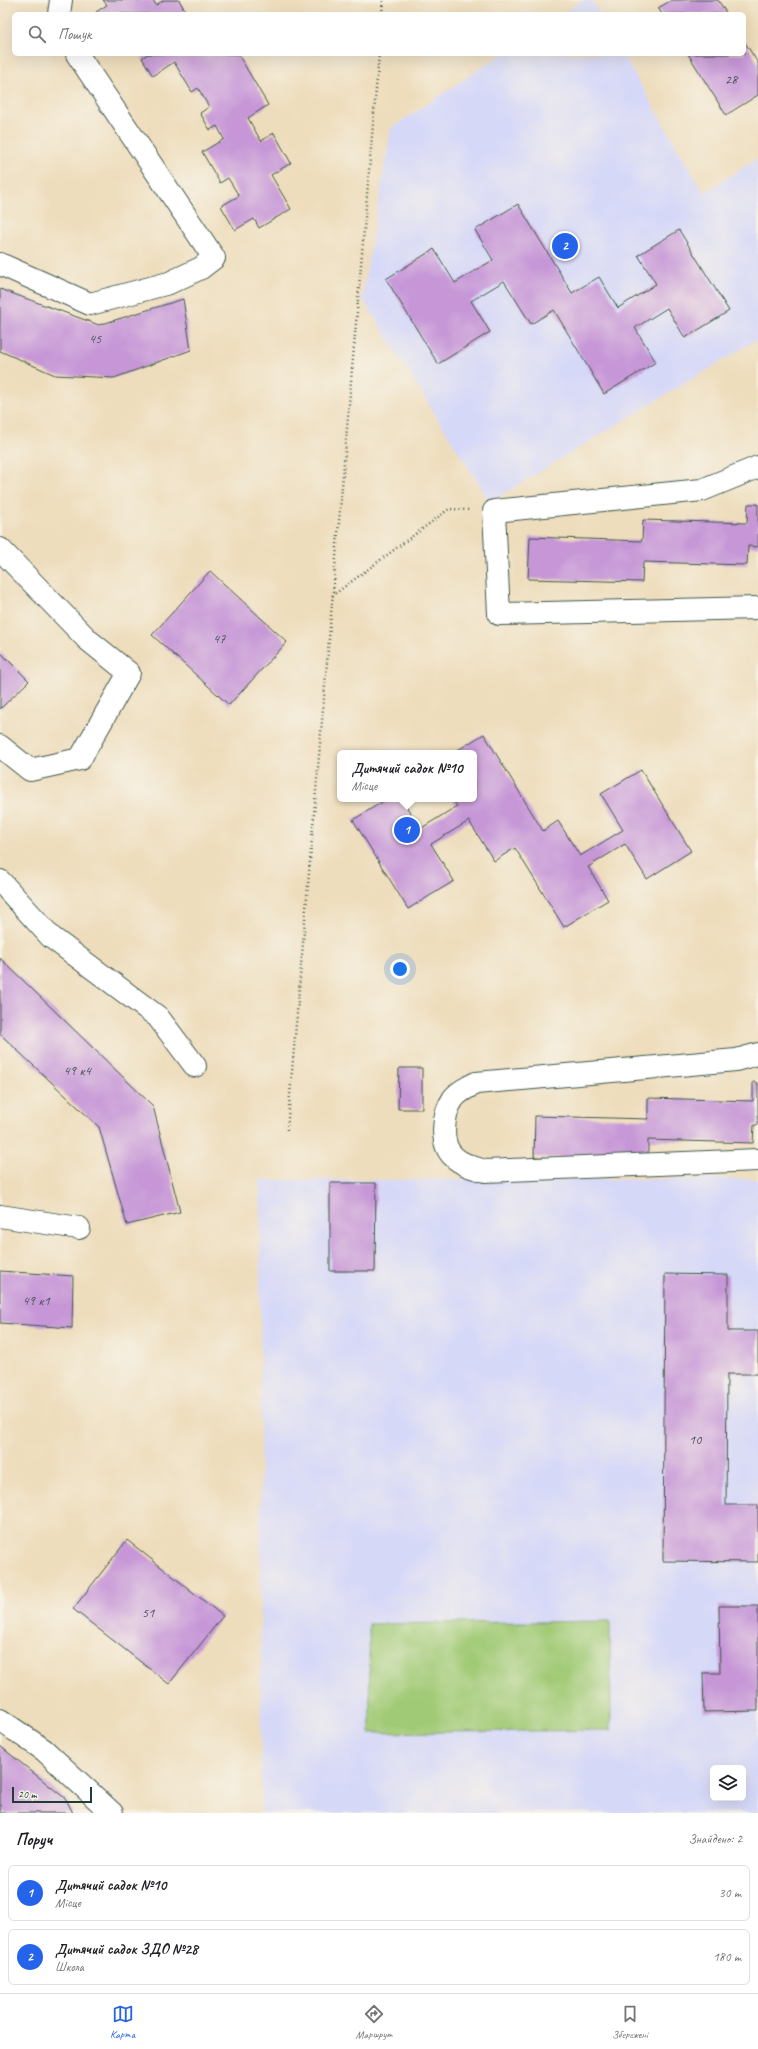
<!DOCTYPE html>
<html lang="uk">
<meta charset="utf-8">
<style>
body{margin:0;font-family:Caveat,sans-serif;background:#f6f6f6;color:#202124}
.controls{position:absolute;right:12px;bottom:12px;display:grid;overflow:hidden;border-radius:6px;box-shadow:0 4px 16px #0002}
.controls button{width:36px;height:36px;display:grid;place-items:center;padding:0;border:0;border-bottom:1px solid #e0e0e0;background:#fff;color:#202124;font:20px sans-serif}
.scale{position:absolute;left:12px;bottom:10px;width:80px;box-sizing:border-box;padding-left:4px;border:2px solid #1f3d34;border-top:0;font-size:11px;line-height:14px;white-space:nowrap;color:#1f3d34;-webkit-text-stroke:3px #f7f3e8;paint-order:stroke}
.you{position:absolute;left:400px;top:969px;width:14px;height:14px;margin:-10px;border:3px solid #fff;border-radius:50%;background:#1a73e8;box-shadow:0 0 0 6px #1a73e833}
.badge{display:grid;place-items:center;width:26px;height:26px;border-radius:50%;background:#2563eb;color:#fff;font-size:13px;font-weight:700}
.pin{position:absolute;translate:-50% -50%;border:2px solid #fff;box-shadow:0 1px 4px #0006}
.popup{position:absolute;left:337px;top:750px;width:140px;height:52px;box-sizing:border-box;display:grid;place-content:center;border-radius:6px;background:#fff;filter:drop-shadow(0 1px 3px #0005);font-size:13px;white-space:nowrap;color:#757577}
.popup b{font-size:15px;color:#202124}
.popup::after{content:'';position:absolute;left:50%;top:100%;margin-left:-8px;border:8px solid transparent;border-top-color:#fff}
.list{margin:0;padding:0;list-style:none}
h2{display:flex;justify-content:space-between;align-items:center;height:52px;margin:0;padding:0 16px;font-size:17px}
h2 small{font-size:13px;font-weight:400;color:#757577}
.list li{display:grid;grid-template-columns:26px 1fr auto;gap:12px;align-items:center;box-sizing:border-box;height:56px;margin:0 8px 8px;padding:0 8px;border:1px solid #e0e0e0;border-radius:6px}
.list b{display:block;font-size:15px;white-space:nowrap}
.list p{margin:0;font-size:13px;white-space:nowrap;color:#757577}
.list em{font-size:13px;font-style:normal;color:#757577}
.icon{flex:none;width:22px;height:22px;fill:none;stroke:currentColor;stroke-width:2;stroke-linecap:round;stroke-linejoin:round}
.map{position:relative;flex:none;width:758px;height:1813px;overflow:hidden}
.search{position:absolute;background:#fff;box-shadow:0 4px 16px #0002;left:12px;right:12px;top:12px;height:44px;display:flex;align-items:center;gap:10px;box-sizing:border-box;padding:0 14px;border-radius:6px;color:#757577;font-size:15px}
.sheet{height:180px;background:#fff}
nav{display:flex;justify-content:space-around;align-items:center;box-sizing:border-box;height:56px;border-top:1px solid #e0e0e0;background:#fff;font-size:11px;color:#757577}
nav a{display:grid;justify-items:center;gap:2px}
nav .on{color:#2563eb}
.map>svg:first-child{display:block}
</style>
<div class="map">
<svg width="758" height="1813" viewBox="0 0 758 1813">
<rect width="100%" height="100%" fill="#f7f3e8"/>
<filter id="ink" filterUnits="userSpaceOnUse"><feTurbulence type="fractalNoise" baseFrequency=".025" numOctaves="2"/><feDisplacementMap in="SourceGraphic" scale="8" xChannelSelector="R" yChannelSelector="G"/><feConvolveMatrix kernelMatrix="1 2 1 2 8 2 1 2 1" color-interpolation-filters="sRGB"/></filter>
<filter id="wash" filterUnits="userSpaceOnUse"><feTurbulence type="fractalNoise" baseFrequency=".012" numOctaves="4" result="noise"/><feDisplacementMap in="SourceGraphic" scale="16" xChannelSelector="R" yChannelSelector="G"/><feGaussianBlur stdDeviation="0.9" result="paint"/><feColorMatrix in="noise" values="0 0 0 0 0 0 0 0 0 0 0 0 0 0 0 0 0 1.4 0 .05"/><feComposite in="paint" operator="in"/></filter>
<g filter="url(#wash)">
<rect width="100%" height="100%" fill="#eeddbc"/>
<path fill="#d6d8f8" fill-rule="evenodd" d="M 583,0 L 592,0 L 600,14 L 562,14 Z
M 502,54 L 623,54 L 704,193 L 758,158 L 758,339 L 490,502 L 362,298 L 391,128 Z
M 758,1179 L 758,1813 L 261,1813 L 260,1180 ZM 713,1768 L 743,1768 L 743,1798 L 713,1798 Z"/>
<path fill="#a1ca76" stroke="#608455" d="M 610,1621 L 611,1730 L 370,1733 L 369,1624 Z"/>
<g id="blocks">
<path fill="#c696d7" d="M 103,0 L 153,0 L 156,5 L 164,0 L 179,0 L 187,14 L 97,14 L 96,12 L 107,5 Z
M 672,0 L 718,0 L 727,14 L 662,14 L 658,8 Z
M 744,41 L 758,63 L 758,95 L 726,115 L 688,54 L 744,54 Z
M 148,54 L 238,54 L 268,105 L 248,118 L 261,141 L 274,133 L 291,163 L 271,175 L 291,209 L 259,228 L 254,219 L 235,230 L 221,206 L 239,196 L 228,178 L 220,183 L 202,152 L 224,139 L 217,126 L 210,130 L 200,113 L 209,107 L 198,88 L 192,92 L 174,62 L 153,76 L 142,58 Z
M 518,204 L 572,293 L 599,277 L 618,308 L 656,284 L 638,255 L 679,230 L 729,311 L 685,338 L 667,308 L 635,328 L 656,362 L 604,394 L 554,310 L 531,324 L 504,281 L 471,301 L 490,332 L 438,364 L 386,279 L 434,249 L 455,283 L 493,260 L 475,230 Z
M 0,289 L 99,325 L 183,299 L 191,350 L 114,378 L 55,375 L 0,351 Z
M 748,504 L 758,504 L 758,547 L 748,546 L 747,565 L 643,562 L 642,582 L 528,579 L 530,537 L 642,541 L 643,520 L 747,523 Z
M 210,571 L 287,642 L 229,705 L 152,635 Z
M 0,652 L 29,681 L 0,709 Z
M 484,734 L 543,831 L 558,821 L 580,856 L 623,830 L 601,794 L 641,770 L 691,851 L 647,879 L 625,844 L 588,867 L 608,900 L 564,927 L 515,848 L 494,861 L 469,821 L 431,844 L 454,881 L 408,909 L 353,820 L 387,799 L 402,799 L 420,829 L 457,806 L 452,799 L 474,799 L 474,753 L 453,753 Z
M 0,958 L 153,1106 L 180,1212 L 127,1225 L 99,1127 L 0,1034 Z
M 399,1068 L 422,1068 L 422,1109 L 398,1109 Z
M 753,1082 L 758,1083 L 758,1125 L 754,1125 L 753,1143 L 648,1140 L 648,1160 L 534,1157 L 535,1116 L 648,1119 L 648,1098 L 753,1101 Z
M 330,1183 L 376,1183 L 375,1271 L 330,1271 Z
M 0,1271 L 73,1276 L 72,1328 L 0,1323 Z
M 665,1274 L 728,1275 L 728,1331 L 758,1331 L 758,1374 L 727,1374 L 726,1505 L 758,1505 L 758,1562 L 663,1561 Z
M 127,1540 L 223,1616 L 169,1684 L 73,1609 Z
M 719,1606 L 758,1606 L 758,1711 L 704,1712 L 703,1673 L 720,1673 Z
M 0,1746 L 66,1799 L 73,1813 L 0,1813 Z"/>
</g>
</g>
<g filter="url(#ink)">
<use href="#blocks" fill-opacity="0" stroke="#3e5548" stroke-width="1"/>
<g fill="none" stroke-linecap="round" stroke-linejoin="round">
<defs>
<path id="minor" d="M 59,14 L 61,0
M 0,264 L 90,304 L 169,283 L 201,268 L 214,258 L 77,54
M 758,467 L 702,490 L 494,511 L 499,614 L 758,608
M 0,549 L 88,640 L 129,673 L 80,759 L 30,770 L 0,746
M 0,881 L 51,937 L 158,1017 L 195,1066
M 758,1054 L 736,1060 L 476,1083 C 468,1087 458,1092 453,1099 C 443,1114 439,1144 454,1157 C 462,1165 475,1168 485,1171 L 758,1160
M 0,1216 L 79,1228
M 0,1720 L 44,1750 L 112,1813"/>
</defs>
<use href="#minor" stroke="#3e5548" stroke-width="24"/>
<path stroke="#3e5548" stroke-width="2.5" stroke-dasharray="1 3" stroke-linecap="butt" d="M 382,14 L 383,0
M 332,596 L 449,509 L 470,510
M 287,1130 L 379,54"/>
<use href="#minor" stroke="#fff" stroke-width="22"/>
</g>
</g>
<g text-anchor="middle" dominant-baseline="central" stroke-width="3" stroke-linejoin="round" paint-order="stroke">
<g font-size="14" fill="#49535d">
<text x="731" y="79">28</text>
<text x="95" y="338">45</text>
<text x="219" y="638">47</text>
<text x="77" y="1070">49 к4</text>
<text x="36" y="1300">49 к1</text>
<text x="695" y="1439">10</text>
<text x="148" y="1612">51</text>
</g>
</g>
</svg>
<div class="controls">
<button><svg class="icon" aria-label="layers" viewBox="0 0 24 24"><path d="M12 4l9 5-9 5-9-5zM3 14l9 5 9-5"/></svg></button>
</div>
<div class="scale">20 m</div>
<div class="you"></div>
<div class="pin badge" style="left:407px;top:830px">1</div>
<div class="popup"><b>Дитячий садок №10</b>Місце</div>
<div class="pin badge" style="left:565px;top:246px">2</div>
<div class="search"><svg class="icon" aria-label="search" viewBox="0 0 24 24"><circle cx="10" cy="10" r="6"/><path d="M15 15l6 6"/></svg>Пошук</div>
</div>
<section class="sheet">
<h2>Поруч<small>Знайдено: 2</small></h2>
<ul class="list">
<li><span class="badge">1</span><div><b>Дитячий садок №10</b><p>Місце</p></div><em>30 m</em></li>
<li><span class="badge">2</span><div><b>Дитячий садок ЗДО №28</b><p>Школа</p></div><em>180 m</em></li>
</ul>
</section>
<nav>
<a class="on"><svg class="icon" aria-label="map" viewBox="0 0 24 24"><path d="M3 6l6-2 6 2 6-2v14l-6 2-6-2-6 2zM9 4v14M15 6v14"/></svg>Карта</a>
<a><svg class="icon" aria-label="directions" viewBox="0 0 24 24"><path d="M12 3l9 9-9 9-9-9zM9 14v-3h6M13 9l2 2-2 2"/></svg>Маршрут</a>
<a><svg class="icon" aria-label="saved" viewBox="0 0 24 24"><path d="M7 4h10v16l-5-4-5 4z"/></svg>Збережені</a>
</nav>
